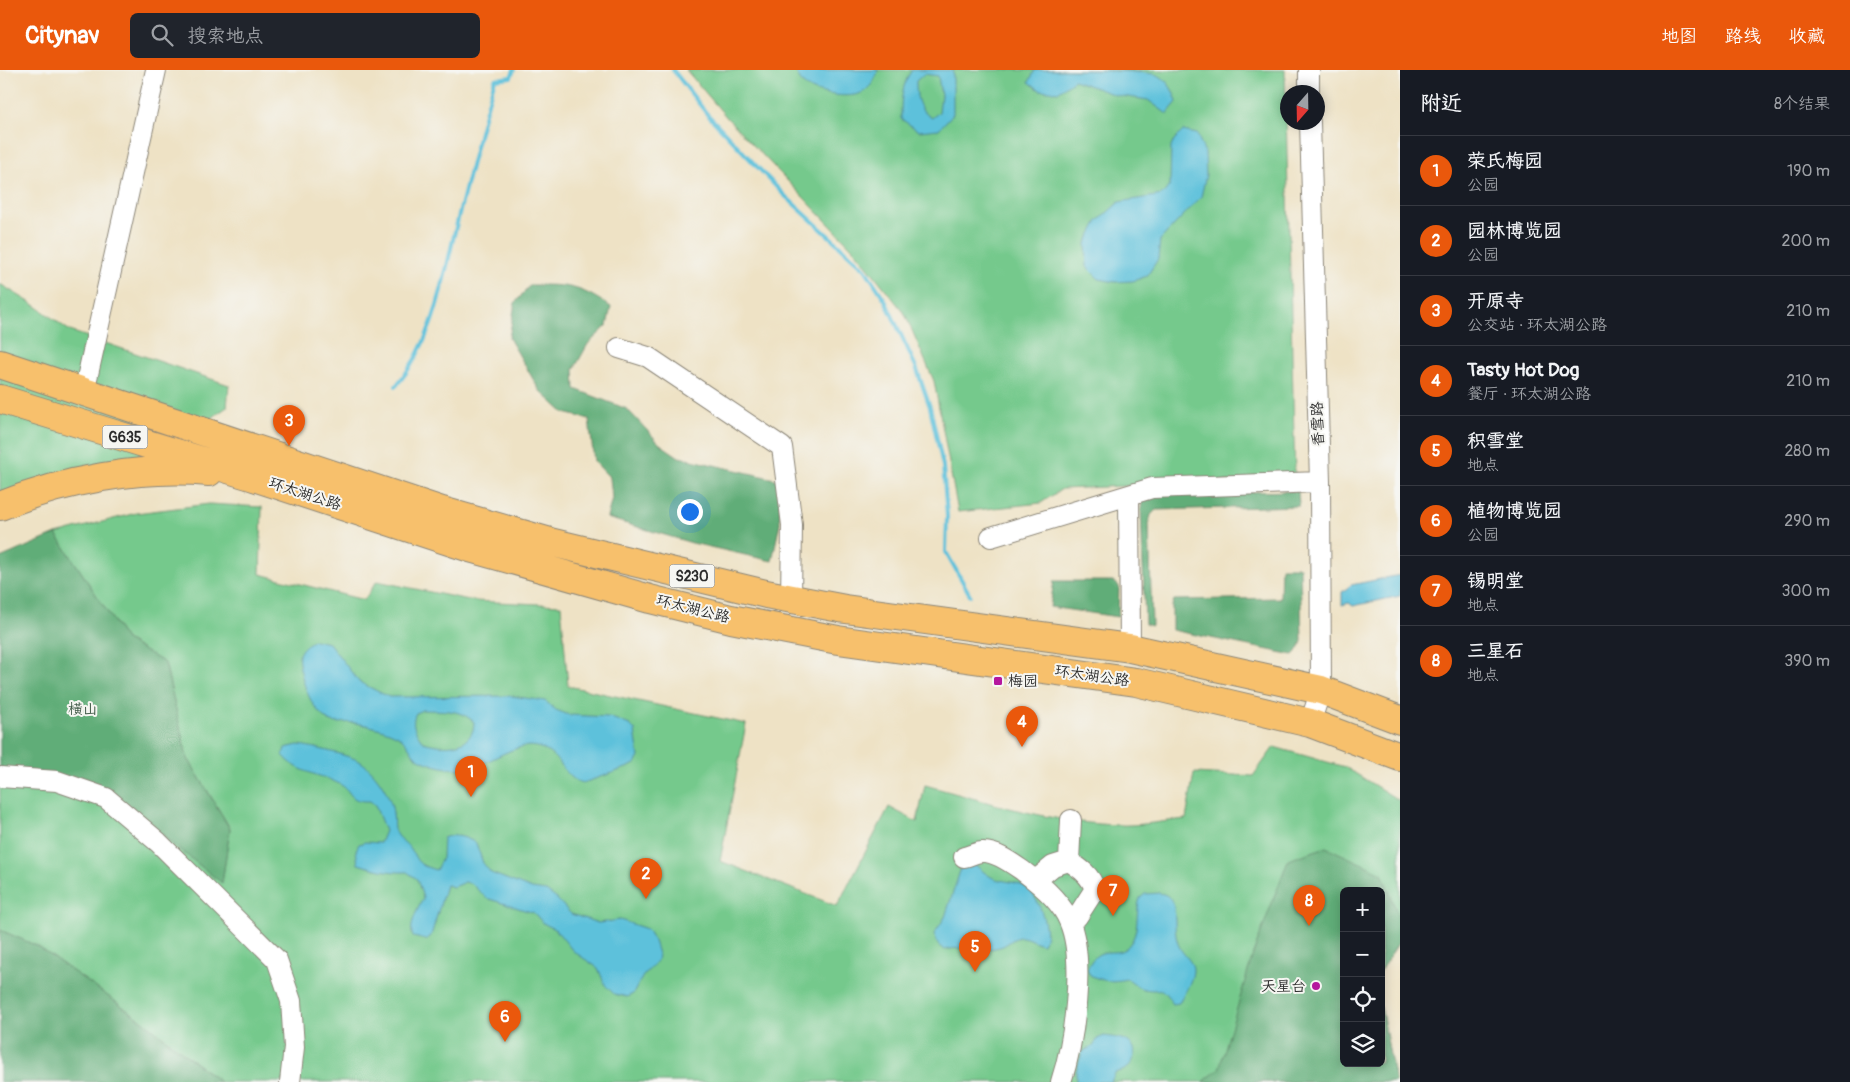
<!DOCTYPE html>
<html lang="zh">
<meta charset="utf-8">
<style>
body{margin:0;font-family:Pangolin,"LXGW WenKai TC",sans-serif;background:#20242c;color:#f1f3f6}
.controls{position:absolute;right:15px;bottom:15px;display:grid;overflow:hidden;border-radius:8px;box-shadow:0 2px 12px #0003}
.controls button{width:45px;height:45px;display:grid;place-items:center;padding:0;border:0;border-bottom:1px solid #363941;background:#171b24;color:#f1f3f6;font:25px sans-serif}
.compass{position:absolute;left:1280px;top:15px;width:45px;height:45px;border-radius:50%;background:#171b24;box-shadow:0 2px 12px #0003;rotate:200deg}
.you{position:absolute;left:689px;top:441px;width:18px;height:18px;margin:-12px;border:4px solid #fff;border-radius:50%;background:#1a73e8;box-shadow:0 0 0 8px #1a73e833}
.badge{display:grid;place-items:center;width:32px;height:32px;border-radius:50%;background:#ea580c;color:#fff;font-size:16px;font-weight:700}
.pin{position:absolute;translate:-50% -41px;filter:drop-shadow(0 1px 2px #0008)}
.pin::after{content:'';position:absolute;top:26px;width:18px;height:15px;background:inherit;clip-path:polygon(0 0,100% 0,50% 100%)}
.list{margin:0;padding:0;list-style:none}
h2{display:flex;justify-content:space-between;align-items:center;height:65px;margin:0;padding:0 20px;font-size:21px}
h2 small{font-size:16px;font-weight:400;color:#9ea1a6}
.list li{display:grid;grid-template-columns:32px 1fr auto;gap:15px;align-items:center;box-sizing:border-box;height:70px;padding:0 20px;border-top:1px solid #363941}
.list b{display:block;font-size:19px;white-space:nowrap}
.list p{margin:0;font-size:16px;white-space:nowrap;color:#9ea1a6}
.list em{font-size:16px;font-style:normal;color:#9ea1a6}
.icon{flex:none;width:28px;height:28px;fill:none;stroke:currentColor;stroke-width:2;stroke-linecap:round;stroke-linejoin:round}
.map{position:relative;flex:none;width:1400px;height:1012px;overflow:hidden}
header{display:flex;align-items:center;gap:30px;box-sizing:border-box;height:70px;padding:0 25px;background:#ea580c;color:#fff}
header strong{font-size:24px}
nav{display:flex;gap:28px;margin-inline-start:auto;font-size:18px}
.search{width:350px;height:45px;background:#20242c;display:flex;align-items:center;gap:12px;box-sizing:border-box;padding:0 18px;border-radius:8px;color:#9ea1a6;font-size:19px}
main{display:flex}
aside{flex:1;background:#171b24}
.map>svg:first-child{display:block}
</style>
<header>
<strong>Citynav</strong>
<div class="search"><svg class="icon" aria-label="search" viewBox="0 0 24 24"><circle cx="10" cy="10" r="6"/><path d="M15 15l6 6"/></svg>搜索地点</div>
<nav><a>地图</a><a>路线</a><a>收藏</a></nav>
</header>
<main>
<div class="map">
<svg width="1400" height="1012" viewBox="0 0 1400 1012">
<rect width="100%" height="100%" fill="#f6f6f2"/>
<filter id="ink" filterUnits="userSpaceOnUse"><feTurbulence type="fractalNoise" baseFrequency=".02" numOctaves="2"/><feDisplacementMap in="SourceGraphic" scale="10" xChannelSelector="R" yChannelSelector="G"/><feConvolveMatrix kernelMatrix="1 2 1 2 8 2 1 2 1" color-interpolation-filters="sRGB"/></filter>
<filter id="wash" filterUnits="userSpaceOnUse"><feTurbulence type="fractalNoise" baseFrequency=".0096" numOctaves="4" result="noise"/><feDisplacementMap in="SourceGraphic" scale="20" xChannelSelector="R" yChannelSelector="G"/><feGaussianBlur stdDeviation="1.12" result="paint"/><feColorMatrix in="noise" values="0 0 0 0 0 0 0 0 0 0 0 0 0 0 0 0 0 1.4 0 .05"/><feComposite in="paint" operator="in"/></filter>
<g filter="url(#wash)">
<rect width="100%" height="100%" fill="#eee2c5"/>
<path fill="#75c98c" stroke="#507a5c" d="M 686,0 L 1285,0 L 1295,408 L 1062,419 L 1041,433 L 958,442 L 934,311 L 905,244 L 857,183 L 729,50 Z
M 0,214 L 36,236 L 70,261 L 229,315 L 227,337 L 150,392 L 0,423 Z
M 209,434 L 262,437 L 260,504 L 364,530 L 377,511 L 474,531 L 561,535 L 568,616 L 746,654 L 720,791 L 837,836 L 889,737 L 917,752 L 925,715 C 988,732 1052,753 1117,755 C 1140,756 1164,751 1186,749 L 1194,703 L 1253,706 L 1274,677 L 1345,697 L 1400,731 L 1400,870 L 1381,901 L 1381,821 L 1344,821 L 1344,993 L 1381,993 L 1381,937 L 1395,1012 L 220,1012 L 143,951 L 37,876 L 0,860 L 0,713 L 49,713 L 126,737 L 222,812 L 230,758 L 187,687 L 165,593 L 126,570 L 56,464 L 136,443 Z"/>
<path fill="#60ad78" stroke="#466c52" d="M 530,215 C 569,215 578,215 611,237 L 607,256 L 588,274 L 574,299 L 575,319 L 627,339 L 660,374 L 679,387 L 779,410 L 780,453 L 772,491 L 692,473 L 607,448 L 612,428 L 610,408 L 594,391 L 589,349 L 564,343 L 540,321 L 509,268 L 515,233 Z
M 1298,421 L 1299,436 L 1156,440 L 1151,445 L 1149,452 L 1152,556 L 1145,554 L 1141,440 L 1142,430 L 1146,424 Z
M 56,464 L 126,570 L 165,593 L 187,687 L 230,759 L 222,813 L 126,737 L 49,713 L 0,713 L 0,488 Z
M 1281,497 L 1300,497 L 1302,571 L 1299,579 L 1293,585 L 1172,560 L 1172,536 L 1174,530 L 1280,528 Z
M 1054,511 L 1113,511 L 1119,516 L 1118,547 L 1050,537 Z
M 1326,777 L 1382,803 L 1400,851 L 1400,870 L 1381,901 L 1381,821 L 1344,821 L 1344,993 L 1381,993 L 1381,937 L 1395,1012 L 1203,1012 L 1219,999 L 1253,884 L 1288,790 Z
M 0,860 L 37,876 L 143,951 L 220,1012 L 0,1012 Z"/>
<path fill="#5dc1db" stroke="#447683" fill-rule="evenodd" d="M 795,0 L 878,0 C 876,9 871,17 863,22 C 851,30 814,24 803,14 C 800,11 797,4 795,0 Z
M 912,0 L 953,0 L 953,44 L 939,59 L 919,61 L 901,49 C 901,32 901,15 912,0 ZM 924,4 L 938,6 L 941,25 L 939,42 L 932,48 C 918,40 916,27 916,11 Z
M 1035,0 C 1057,0 1142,0 1158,5 C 1169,11 1173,21 1177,32 L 1167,44 L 1148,30 L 1115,25 L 1074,10 L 1058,22 L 1040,20 L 1029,12 Z
M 1183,61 L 1197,64 L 1205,83 L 1206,105 L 1201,127 L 1160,170 L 1158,189 L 1147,206 L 1133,211 L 1115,212 L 1099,209 L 1087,197 L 1086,173 L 1098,151 L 1119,132 L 1162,125 L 1170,115 L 1171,77 L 1174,70 Z
M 1400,505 L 1400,526 L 1353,536 L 1349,533 L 1342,535 L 1342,522 L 1351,515 Z
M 314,570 L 329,573 L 359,612 L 389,627 L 512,626 L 545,631 L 556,640 L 569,645 L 609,647 L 630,655 L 635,660 L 639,687 L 635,694 L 629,697 L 583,713 C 563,709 562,684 537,677 C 512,671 485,700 458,699 C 447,699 424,694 415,686 C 410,680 406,670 398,666 C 387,660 368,655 355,653 C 345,651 335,656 326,649 C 314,639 307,625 303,610 C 298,589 293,582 314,570 ZM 422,640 C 442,641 459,638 474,652 C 474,679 443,678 423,672 C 416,662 410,654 416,643 Z
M 298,675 C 309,676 353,686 361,692 C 376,702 391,725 393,743 C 394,748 393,754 394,759 C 396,766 400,769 405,773 C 420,787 410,793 436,800 L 442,788 L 443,768 C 455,763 465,767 476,773 L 483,793 L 491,803 L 532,819 L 546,821 L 557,829 L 571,844 L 598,853 L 620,850 L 647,859 L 654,871 L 658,884 L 657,891 L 643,906 L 633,924 L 627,927 L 614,924 L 605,915 L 598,898 L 573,881 L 556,860 L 543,853 L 534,843 L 486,828 L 472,814 L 465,812 L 453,817 L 446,815 L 431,866 L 426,870 L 413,867 C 408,854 418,840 423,828 L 417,809 L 407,802 C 390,803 374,799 358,794 L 356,780 L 359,774 L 365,772 L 380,773 L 385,761 L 375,735 L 370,731 C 348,732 353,722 341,715 C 321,703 299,705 283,685 L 285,678 Z
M 971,791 C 978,797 985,804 993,808 C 1003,812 1018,811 1027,818 C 1039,827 1051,861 1043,874 C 1035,873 1028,867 1021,867 C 1013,867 1008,875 1000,877 C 982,882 964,875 945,880 L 939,876 L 934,864 L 945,847 L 961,798 L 965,793 Z
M 1159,823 C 1184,826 1169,859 1180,878 C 1184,886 1194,892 1193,901 C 1192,912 1184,924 1179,933 L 1173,934 C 1158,912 1164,923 1144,919 C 1137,918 1133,911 1127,909 C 1111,912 1104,912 1090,905 L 1087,899 C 1100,870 1116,891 1129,875 C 1140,863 1135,843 1140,828 L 1145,824 Z
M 1104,966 C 1112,967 1125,968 1131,974 C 1135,978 1135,982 1134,986 C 1132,998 1126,1000 1115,1003 L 1111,1012 L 1076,1012 L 1076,1001 L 1082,982 L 1094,975 L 1097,969 Z"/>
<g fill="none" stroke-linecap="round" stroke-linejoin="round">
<path stroke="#5dc1db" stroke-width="4" d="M 673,0 L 707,44 L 784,125 L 865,199 L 885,230 L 916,297 L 930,337 L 943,396 L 947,446 L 946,482 L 970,525
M 396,316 C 435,270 442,214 456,157 C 468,107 480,58 495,9 L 511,7 L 514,0"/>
</g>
</g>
<g filter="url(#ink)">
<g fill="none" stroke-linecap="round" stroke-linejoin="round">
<defs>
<path id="minor" d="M 1309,0 L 1309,22
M 1310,52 L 1320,412 L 1321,620 L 1310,653
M 619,278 L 648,287 L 782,377 L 792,455 L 791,529
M 84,322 L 156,0
M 1129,426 L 1130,578
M 991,467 L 1152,418 L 1320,412
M 0,707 L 57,711 L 106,728 L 158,772 L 277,890 L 291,931 L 294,977 L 290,1012
M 964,787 C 969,786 977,782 982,782 C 996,781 1013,794 1023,801 C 1039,813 1061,831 1069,851 C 1086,890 1074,972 1061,1012
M 1036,810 L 1053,796 L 1069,791
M 1069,850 L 1077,847 L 1095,819 C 1090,805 1081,799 1069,791 L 1071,750"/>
<path id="highway" d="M 0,294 L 442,441 L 550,472 L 766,524 L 845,539 L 1130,578 L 1321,620 L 1400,650
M 0,329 L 251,406 L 470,478 L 650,529 L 731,549 L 838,570 L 1136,612 L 1310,653 L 1400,687
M 0,436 C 64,410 140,396 209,402"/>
</defs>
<use href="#minor" stroke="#8c8678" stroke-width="22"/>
<use href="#highway" stroke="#8c8678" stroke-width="30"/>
<use href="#minor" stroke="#fff" stroke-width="20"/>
<use href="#highway" stroke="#f7c06c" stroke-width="28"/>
</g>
</g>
<g fill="#b5179e" stroke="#f6f6f2" stroke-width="2">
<rect x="993" y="606" width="10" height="10" rx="2.5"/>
<circle cx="1316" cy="916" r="5"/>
</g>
<g text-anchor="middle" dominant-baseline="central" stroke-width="4" stroke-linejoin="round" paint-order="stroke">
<g fill="#f6f6f2" stroke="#686867" stroke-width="1">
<rect x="102.5" y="355.5" width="45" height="23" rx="4"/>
<rect x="669.5" y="494.5" width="45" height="23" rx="4"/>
</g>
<g font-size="14" font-weight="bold" fill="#2b2b2b">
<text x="125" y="367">G635</text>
<text x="692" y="506">S230</text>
</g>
<g font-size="15" fill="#2b2b2b" stroke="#f6f6f2">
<text transform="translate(1318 354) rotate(-92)">香雪路</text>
<text transform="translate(305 424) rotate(18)">环太湖公路</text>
<text transform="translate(693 539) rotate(14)">环太湖公路</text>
<text transform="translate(1092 606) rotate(8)">环太湖公路</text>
</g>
<g font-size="15" fill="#2b2b2b" stroke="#f6f6f2" text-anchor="start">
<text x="1008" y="611">梅园</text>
<text x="1306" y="916" text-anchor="end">天星台</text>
</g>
<g font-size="15" fill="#415a48" stroke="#f6f6f2">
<text x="83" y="639">横山</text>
</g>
</g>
</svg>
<div class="controls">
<button>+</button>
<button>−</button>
<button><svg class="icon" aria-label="locate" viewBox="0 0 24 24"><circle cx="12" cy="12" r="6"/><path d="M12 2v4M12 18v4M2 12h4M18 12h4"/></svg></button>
<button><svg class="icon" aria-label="layers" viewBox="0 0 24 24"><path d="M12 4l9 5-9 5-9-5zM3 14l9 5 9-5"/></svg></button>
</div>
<svg class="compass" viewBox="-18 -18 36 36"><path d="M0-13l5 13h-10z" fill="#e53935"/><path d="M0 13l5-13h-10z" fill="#9ea1a6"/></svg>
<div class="you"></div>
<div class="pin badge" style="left:471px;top:727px">1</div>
<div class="pin badge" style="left:646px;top:829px">2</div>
<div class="pin badge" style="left:289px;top:376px">3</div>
<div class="pin badge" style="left:1022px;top:677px">4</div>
<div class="pin badge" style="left:975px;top:902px">5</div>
<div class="pin badge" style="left:505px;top:972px">6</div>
<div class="pin badge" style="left:1113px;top:846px">7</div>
<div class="pin badge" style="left:1309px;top:856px">8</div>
</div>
<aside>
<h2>附近<small>8个结果</small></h2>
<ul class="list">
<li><span class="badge">1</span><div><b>荣氏梅园</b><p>公园</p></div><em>190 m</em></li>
<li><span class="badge">2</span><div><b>园林博览园</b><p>公园</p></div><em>200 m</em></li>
<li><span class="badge">3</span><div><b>开原寺</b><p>公交站 · 环太湖公路</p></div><em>210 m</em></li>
<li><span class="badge">4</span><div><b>Tasty Hot Dog</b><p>餐厅 · 环太湖公路</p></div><em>210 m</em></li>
<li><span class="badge">5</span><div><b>积雪堂</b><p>地点</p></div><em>280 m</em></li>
<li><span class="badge">6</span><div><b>植物博览园</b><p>公园</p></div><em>290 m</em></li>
<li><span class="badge">7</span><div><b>锡明堂</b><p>地点</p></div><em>300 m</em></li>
<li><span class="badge">8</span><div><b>三星石</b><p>地点</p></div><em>390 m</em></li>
</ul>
</aside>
</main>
